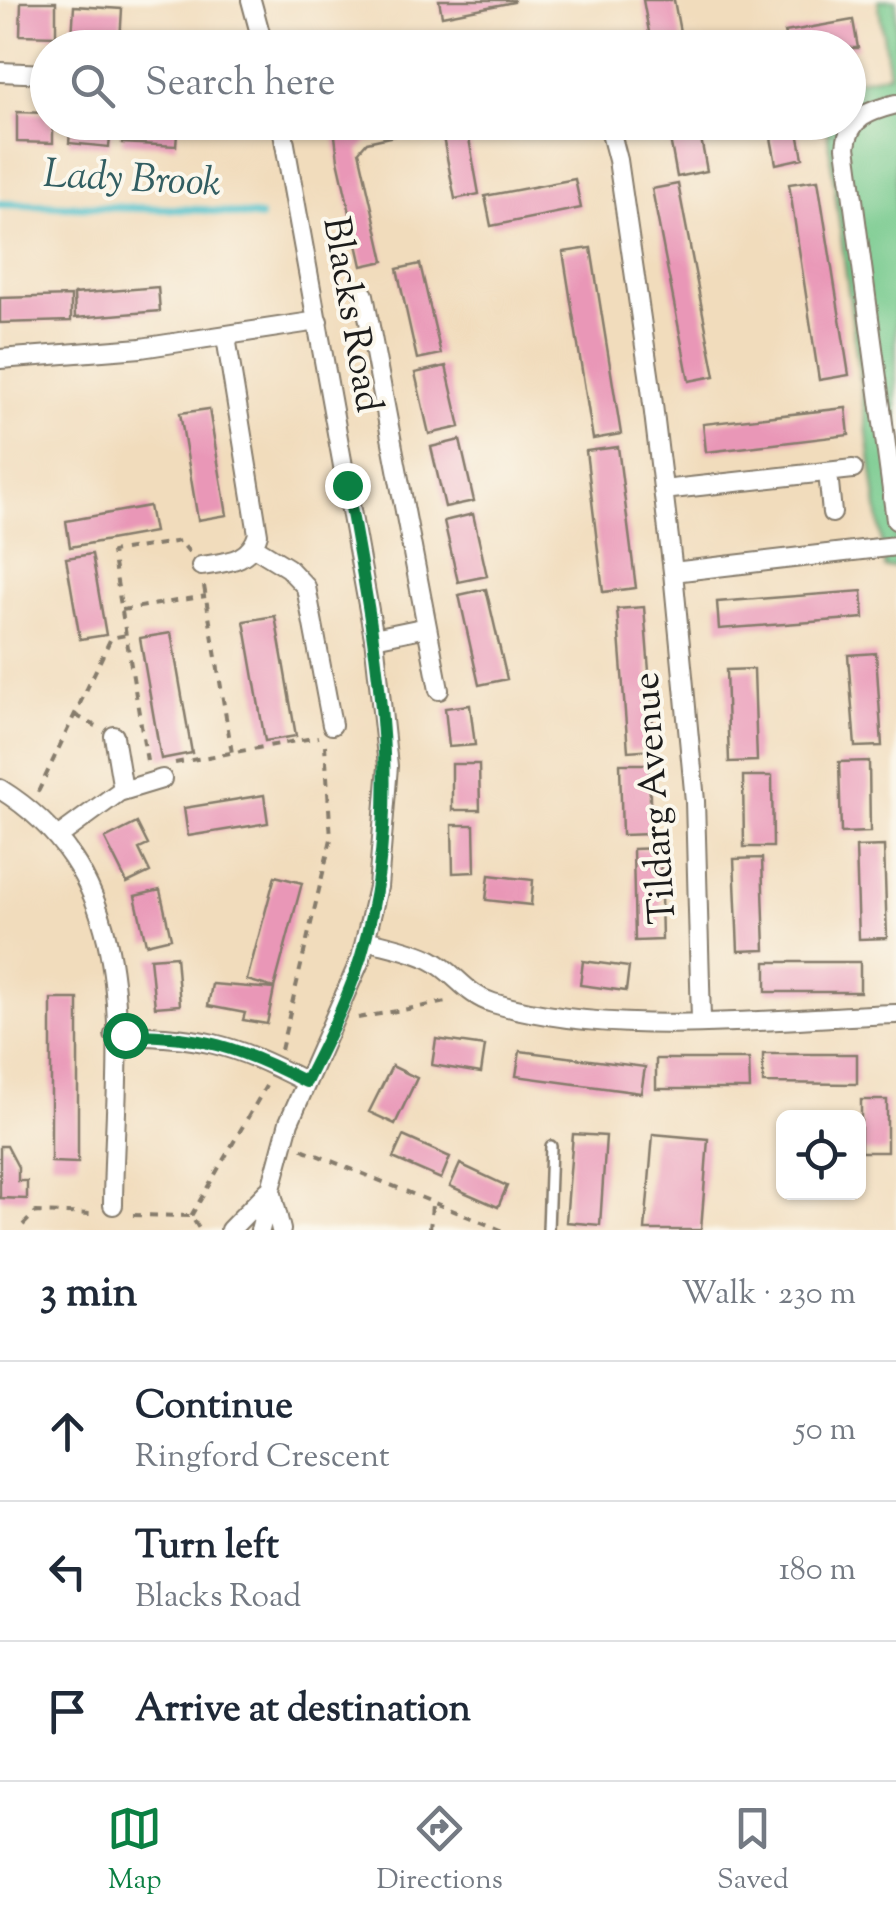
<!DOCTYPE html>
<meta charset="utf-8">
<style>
body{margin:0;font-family:"Sorts Mill Goudy",serif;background:#f2f2f3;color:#1f2937}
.controls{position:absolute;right:30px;bottom:30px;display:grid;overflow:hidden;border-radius:15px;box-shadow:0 2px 8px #0004}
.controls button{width:90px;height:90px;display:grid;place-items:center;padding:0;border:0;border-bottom:2px solid #e0e1e3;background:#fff;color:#1f2937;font:50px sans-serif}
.stop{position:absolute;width:30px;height:30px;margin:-22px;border:8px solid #0b8043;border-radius:50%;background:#fff}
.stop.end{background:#0b8043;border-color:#fff;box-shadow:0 2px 10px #0008}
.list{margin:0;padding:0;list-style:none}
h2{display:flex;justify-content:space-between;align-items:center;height:130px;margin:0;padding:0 40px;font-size:42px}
h2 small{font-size:32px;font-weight:400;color:#747a83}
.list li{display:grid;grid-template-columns:65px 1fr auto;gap:30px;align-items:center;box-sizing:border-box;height:140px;padding:0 40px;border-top:2px solid #e0e1e3}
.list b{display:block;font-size:38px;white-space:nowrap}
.list p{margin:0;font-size:32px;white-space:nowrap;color:#747a83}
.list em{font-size:32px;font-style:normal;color:#747a83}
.icon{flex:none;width:55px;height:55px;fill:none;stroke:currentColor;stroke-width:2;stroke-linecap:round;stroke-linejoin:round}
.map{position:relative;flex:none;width:896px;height:1230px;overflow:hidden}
.search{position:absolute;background:#fff;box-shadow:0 2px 8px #0004;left:30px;right:30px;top:30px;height:110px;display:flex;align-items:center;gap:25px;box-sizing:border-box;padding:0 35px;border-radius:55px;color:#747a83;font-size:38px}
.sheet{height:550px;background:#fff}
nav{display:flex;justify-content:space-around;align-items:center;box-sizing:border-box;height:140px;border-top:2px solid #e0e1e3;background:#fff;font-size:28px;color:#747a83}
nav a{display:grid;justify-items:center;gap:5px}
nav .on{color:#0b8043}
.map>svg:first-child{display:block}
</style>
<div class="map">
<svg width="896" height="1230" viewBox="0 0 896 1230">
<rect width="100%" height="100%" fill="#fbf7ec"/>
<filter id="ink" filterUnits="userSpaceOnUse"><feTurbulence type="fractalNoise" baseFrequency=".01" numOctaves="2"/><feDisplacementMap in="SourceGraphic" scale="20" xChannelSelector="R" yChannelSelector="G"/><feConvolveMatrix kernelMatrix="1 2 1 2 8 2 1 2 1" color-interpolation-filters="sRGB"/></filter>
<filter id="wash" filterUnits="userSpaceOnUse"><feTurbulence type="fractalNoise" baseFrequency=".0048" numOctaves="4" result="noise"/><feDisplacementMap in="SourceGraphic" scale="40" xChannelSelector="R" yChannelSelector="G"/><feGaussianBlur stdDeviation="2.25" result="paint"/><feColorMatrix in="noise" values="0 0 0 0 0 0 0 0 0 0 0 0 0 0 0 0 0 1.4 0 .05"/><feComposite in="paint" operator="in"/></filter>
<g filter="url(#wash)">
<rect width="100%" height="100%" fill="#f1dcbc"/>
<path fill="#75c98c" stroke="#487254" stroke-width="2.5" d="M 878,0 L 896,0 L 896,567 L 885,568 L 826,123 L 848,122 L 849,82 L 889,74 Z"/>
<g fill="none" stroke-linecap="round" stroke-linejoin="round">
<path stroke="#53c1ca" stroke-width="8" d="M 0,204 L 204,210 L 260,217"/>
</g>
<g id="blocks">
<path fill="#e997b7" d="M 439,0 L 514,0 L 514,2 L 442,16 Z
M 643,0 L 674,0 L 683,48 L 652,48 Z
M 21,2 L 56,2 L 56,36 L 20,35 Z
M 74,6 L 122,9 L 120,41 L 72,38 Z
M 853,20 L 858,48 L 788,48 L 785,32 Z
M 17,112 L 48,113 L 48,122 L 53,122 L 53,143 L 17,142 Z
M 71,122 L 112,122 L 109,147 L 69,143 Z
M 123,122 L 178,122 L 176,146 L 122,143 Z
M 347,122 L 400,122 L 403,134 L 367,142 L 359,151 L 384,261 L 362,266 L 338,160 L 335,136 Z
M 466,122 L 479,194 L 455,199 L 441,127 Z
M 667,122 L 698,122 L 707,171 L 677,177 Z
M 768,122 L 796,122 L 803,158 L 776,164 Z
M 575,179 L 581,208 L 491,226 L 485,196 Z
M 818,180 L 849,375 L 819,380 L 789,184 Z
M 678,184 L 715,376 L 689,381 L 652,189 Z
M 591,248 L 621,434 L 593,439 L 563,252 Z
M 420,264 L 441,354 L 417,359 L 397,269 Z
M 158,287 L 160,311 L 75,318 L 74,294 Z
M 71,296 L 71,321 L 0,323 L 0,298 Z
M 446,366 L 460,427 L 429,434 L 415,373 Z
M 846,408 L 849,435 L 706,452 L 703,424 Z
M 209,409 L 227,515 L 198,520 L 180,413 Z
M 460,440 L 474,501 L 445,507 L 431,447 Z
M 618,447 L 636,588 L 603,592 L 586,451 Z
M 149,506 L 154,532 L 70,547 L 66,521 Z
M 473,514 L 487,576 L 458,582 L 444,521 Z
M 92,554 L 106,635 L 80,639 L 66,558 Z
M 486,589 L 507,679 L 479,685 L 459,595 Z
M 862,591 L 864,618 L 719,629 L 717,602 Z
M 644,607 L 655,749 L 628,751 L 617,609 Z
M 275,616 L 296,736 L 265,741 L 244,621 Z
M 171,633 L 192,753 L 161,759 L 140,638 Z
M 876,653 L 882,746 L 855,747 L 848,655 Z
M 754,669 L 757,761 L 729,762 L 726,670 Z
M 470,705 L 475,745 L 449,747 L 445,708 Z
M 869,761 L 870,832 L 841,833 L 839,762 Z
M 452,764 L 479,764 L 480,810 L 452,810 Z
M 620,764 L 649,764 L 651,834 L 622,835 Z
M 743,776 L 772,776 L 773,847 L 744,847 Z
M 264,795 L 268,823 L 188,836 L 184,808 Z
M 137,823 L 148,845 L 139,849 L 150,872 L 127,883 L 105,839 Z
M 452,825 L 474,825 L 475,872 L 453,873 Z
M 884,846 L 887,938 L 859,939 L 856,847 Z
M 660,848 L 662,940 L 635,941 L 633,849 Z
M 762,858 L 765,950 L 738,951 L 734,859 Z
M 489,875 L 533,880 L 531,905 L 486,900 Z
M 275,876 L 302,883 L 274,988 L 247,980 Z
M 160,890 L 171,938 L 146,944 L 135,896 Z
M 176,956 L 180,1005 L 155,1007 L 150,958 Z
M 583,961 L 629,967 L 626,991 L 580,985 Z
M 766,962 L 860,962 L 860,992 L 766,992 Z
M 212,984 L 274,989 L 267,1024 L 243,1020 L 245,1013 L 208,1006 Z
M 51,999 L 78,999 L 78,1163 L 51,1162 Z
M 436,1039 L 485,1046 L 481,1073 L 432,1065 Z
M 520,1051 L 645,1067 L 641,1093 L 516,1076 Z
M 763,1054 L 857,1054 L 857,1084 L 763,1083 Z
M 656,1059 L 749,1059 L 750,1089 L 656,1089 Z
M 392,1066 L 417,1078 L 395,1124 L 369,1112 Z
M 861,1100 L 887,1100 L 887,1152 L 861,1152 Z
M 573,1134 L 606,1136 L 600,1225 L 566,1222 Z
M 653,1134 L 708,1139 L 701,1230 L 645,1230 Z
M 403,1136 L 450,1157 L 441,1179 L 393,1158 Z
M 0,1146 L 7,1146 L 18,1167 L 18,1181 L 27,1181 L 27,1199 L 0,1198 Z
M 460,1164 L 507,1186 L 498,1207 L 450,1186 Z"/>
</g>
</g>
<g filter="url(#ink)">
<use href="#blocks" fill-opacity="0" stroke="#867c6c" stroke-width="2.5"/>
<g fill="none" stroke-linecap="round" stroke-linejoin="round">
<defs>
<path id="lane" d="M 536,130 L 566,128 L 572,122
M 548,1230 L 551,1146"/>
<path id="street" d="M 251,0 L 264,48
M 0,72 L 48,74
M 896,104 C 869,111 849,117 846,147 L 896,520
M 608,122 L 618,160 L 651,388 L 673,572 L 695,801 L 701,1020
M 364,295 L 439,690
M 0,359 L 141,348 L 318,321
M 828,472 L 832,513
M 663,490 L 853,469
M 254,547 L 288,568 L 306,587 L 332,725
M 201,566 C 227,562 250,562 258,534 L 226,337
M 673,572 L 896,546
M 374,638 L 427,627
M 114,736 L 123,790
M 0,789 C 150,882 114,1053 113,1205
M 59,836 L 119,792 L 162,779
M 366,940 C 387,946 412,950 431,960 C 455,972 466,995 493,1003 C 615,1039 770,1018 896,1014
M 114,1035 C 202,1037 227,1041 306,1082
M 272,1194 L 281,1230
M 230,1230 L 268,1191
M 260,1230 L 289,1122 L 361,958 L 378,887 L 388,766 L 374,638 L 281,122"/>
</defs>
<use href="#lane" stroke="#867c6c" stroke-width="14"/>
<use href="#street" stroke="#867c6c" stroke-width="22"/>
<path stroke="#867c6c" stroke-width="4" stroke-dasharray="8 8" stroke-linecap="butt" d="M 204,586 L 232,753
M 122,610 L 206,596
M 75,715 L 96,726
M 147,761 L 112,552 L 180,541 L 189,552
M 175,763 L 318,737
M 38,792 L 111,638 L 126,635
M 358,1018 L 452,1001
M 281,1050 L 331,839 L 325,745
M 302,1149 L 501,1230
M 133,1215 L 191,1216 L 200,1230
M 191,1216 L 266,1086
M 23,1225 L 36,1212 L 93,1214
M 430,1230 L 432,1204"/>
<use href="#lane" stroke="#fff" stroke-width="9"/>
<use href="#street" stroke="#fff" stroke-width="18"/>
</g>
</g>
<g fill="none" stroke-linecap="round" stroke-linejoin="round" filter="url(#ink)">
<path stroke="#0b8043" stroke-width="12" d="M 125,1035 C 198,1034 241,1048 306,1082 C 326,1041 348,1000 361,956 C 408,797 375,644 347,485"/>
</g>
<g text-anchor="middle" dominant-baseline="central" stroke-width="8" stroke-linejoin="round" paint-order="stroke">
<g font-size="38" fill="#1c1c1c" stroke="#fbf7ec">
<text transform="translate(350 315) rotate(80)">Blacks Road</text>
<text transform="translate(657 798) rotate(-94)">Tildarg Avenue</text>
</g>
<g font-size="40" font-style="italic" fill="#325e62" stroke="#fbf7ec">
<text transform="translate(132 181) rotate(3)">Lady Brook</text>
</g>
</g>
</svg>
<div class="controls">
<button><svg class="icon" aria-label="locate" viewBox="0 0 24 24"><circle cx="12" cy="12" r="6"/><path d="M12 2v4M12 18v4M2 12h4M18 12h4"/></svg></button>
</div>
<div class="stop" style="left:125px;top:1035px"></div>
<div class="stop end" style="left:347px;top:485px"></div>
<div class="search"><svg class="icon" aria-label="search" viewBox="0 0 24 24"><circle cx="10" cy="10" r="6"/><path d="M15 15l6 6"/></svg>Search here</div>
</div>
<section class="sheet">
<h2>3 min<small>Walk · 230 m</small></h2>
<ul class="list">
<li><svg class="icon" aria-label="ahead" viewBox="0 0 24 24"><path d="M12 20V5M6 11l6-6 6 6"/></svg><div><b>Continue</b><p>Ringford Crescent</p></div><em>50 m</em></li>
<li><svg class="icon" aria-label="left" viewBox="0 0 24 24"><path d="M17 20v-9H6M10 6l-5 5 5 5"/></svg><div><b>Turn left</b><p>Blacks Road</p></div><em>180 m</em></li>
<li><svg class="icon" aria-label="arrive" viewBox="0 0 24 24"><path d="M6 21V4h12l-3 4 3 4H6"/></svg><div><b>Arrive at destination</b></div></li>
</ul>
</section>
<nav>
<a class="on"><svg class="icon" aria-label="map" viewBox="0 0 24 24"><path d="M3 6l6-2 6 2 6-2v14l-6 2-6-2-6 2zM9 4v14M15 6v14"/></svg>Map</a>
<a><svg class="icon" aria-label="directions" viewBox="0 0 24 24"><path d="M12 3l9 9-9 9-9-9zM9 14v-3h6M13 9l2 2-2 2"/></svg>Directions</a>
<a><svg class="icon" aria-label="saved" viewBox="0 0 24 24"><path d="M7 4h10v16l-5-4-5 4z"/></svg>Saved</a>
</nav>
